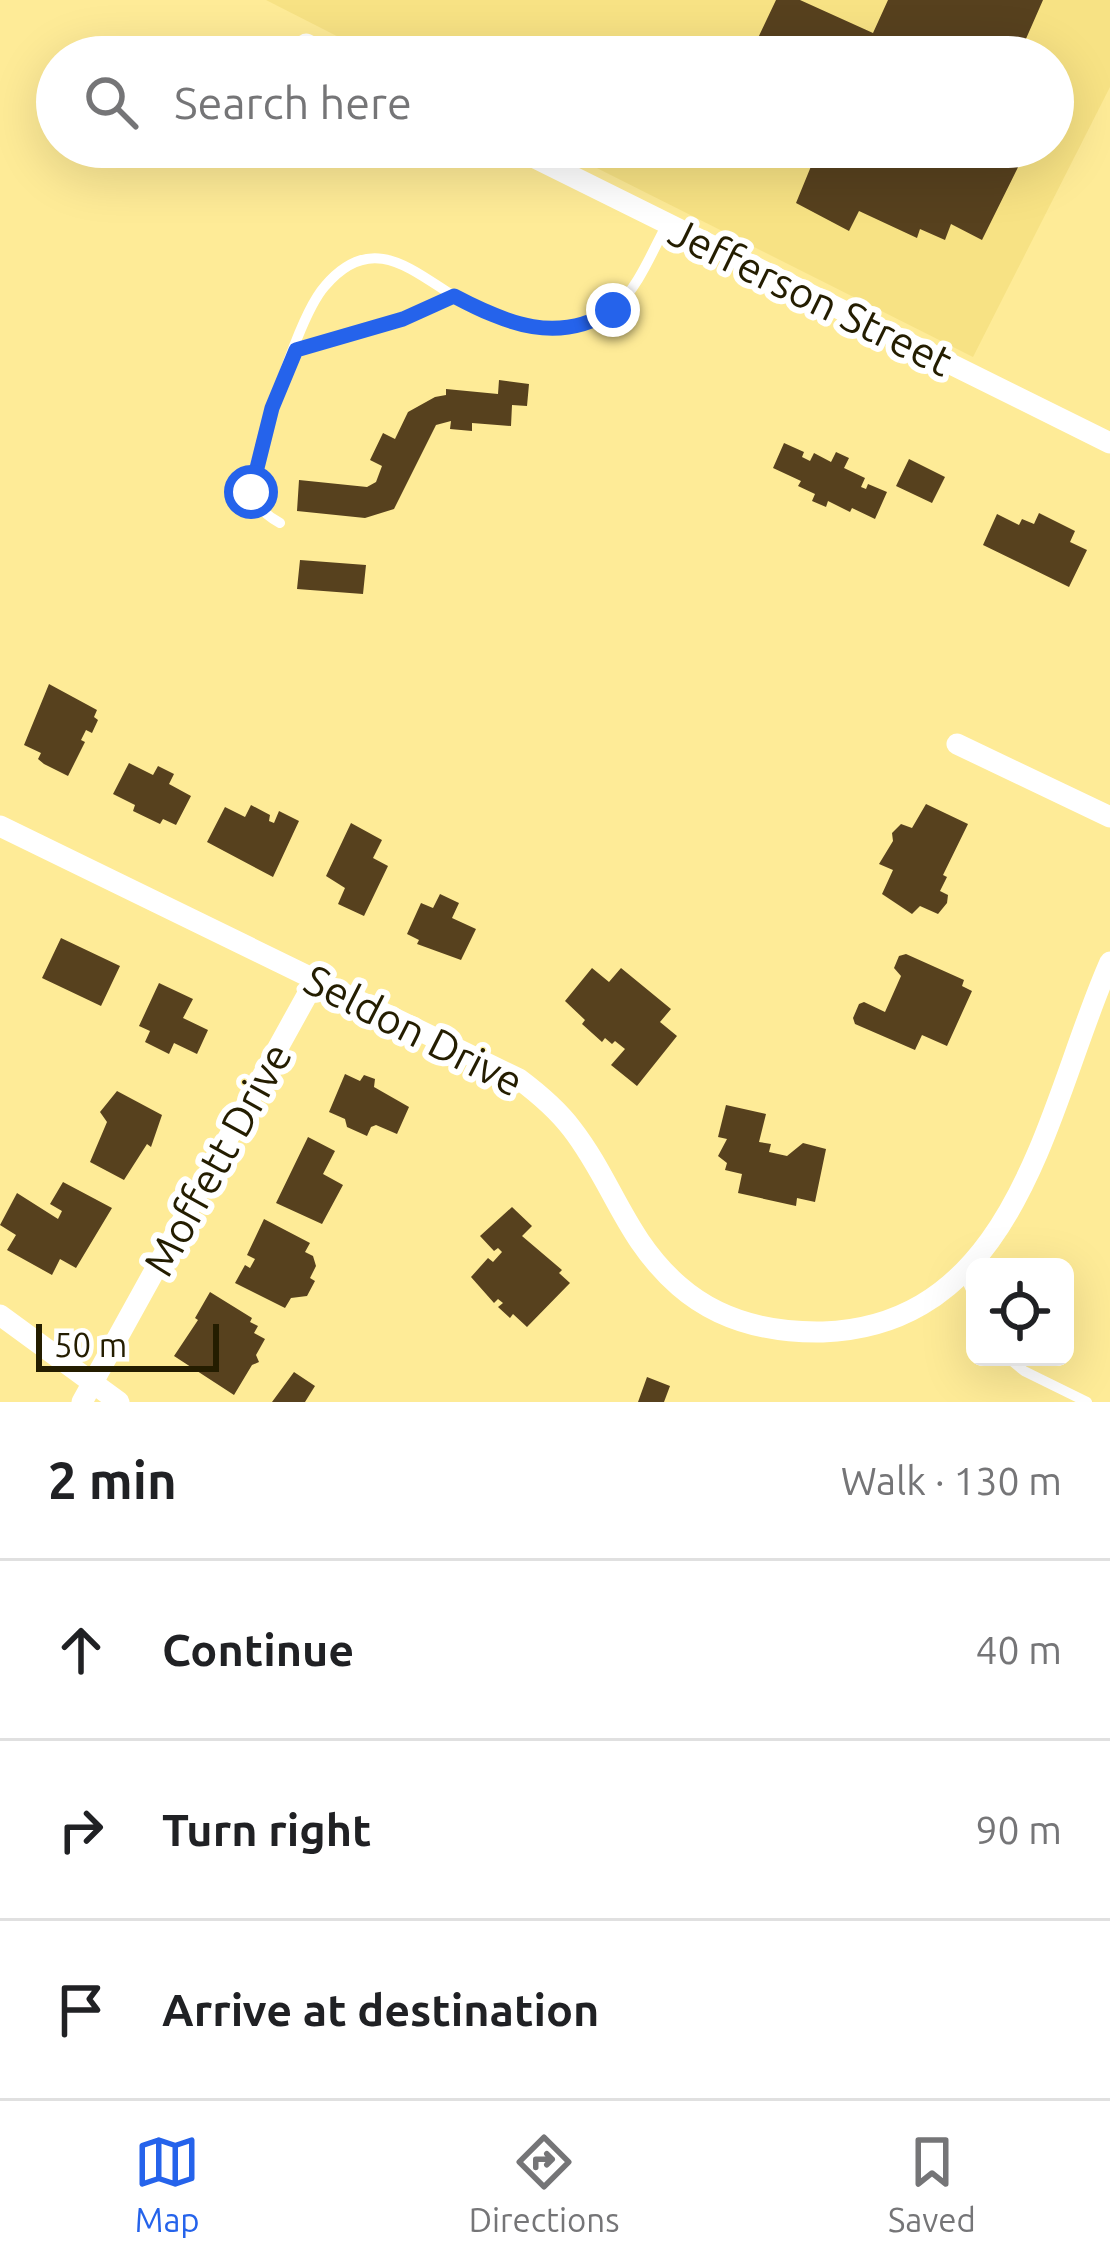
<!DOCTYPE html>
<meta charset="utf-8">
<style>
body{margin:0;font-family:Ubuntu,sans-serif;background:#f2f2f2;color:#202124}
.controls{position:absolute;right:36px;bottom:36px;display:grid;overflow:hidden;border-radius:18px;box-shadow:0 12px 48px #0002}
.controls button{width:108px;height:108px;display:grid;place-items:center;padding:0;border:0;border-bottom:3px solid #e0e0e0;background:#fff;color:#202124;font:60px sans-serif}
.scale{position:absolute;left:36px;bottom:30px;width:183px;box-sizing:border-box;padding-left:12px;border:6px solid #241d00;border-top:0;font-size:33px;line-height:42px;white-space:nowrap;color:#241d00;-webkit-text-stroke:9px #fff;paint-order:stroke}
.stop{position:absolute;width:36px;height:36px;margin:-27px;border:9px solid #2563eb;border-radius:50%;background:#fff}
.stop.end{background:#2563eb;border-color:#fff;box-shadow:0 3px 12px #0008}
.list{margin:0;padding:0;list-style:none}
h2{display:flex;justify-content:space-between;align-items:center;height:156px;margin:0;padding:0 48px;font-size:51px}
h2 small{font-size:39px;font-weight:400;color:#757577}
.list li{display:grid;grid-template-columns:78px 1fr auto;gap:36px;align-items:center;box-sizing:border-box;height:180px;padding:0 48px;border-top:3px solid #e0e0e0}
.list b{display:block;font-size:45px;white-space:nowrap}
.list em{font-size:39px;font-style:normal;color:#757577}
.icon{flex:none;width:66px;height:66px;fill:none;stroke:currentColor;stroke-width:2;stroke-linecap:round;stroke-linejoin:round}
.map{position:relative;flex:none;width:1110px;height:1402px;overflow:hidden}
.search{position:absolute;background:#fff;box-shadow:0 12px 48px #0002;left:36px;right:36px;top:36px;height:132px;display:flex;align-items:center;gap:30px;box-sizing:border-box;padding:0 42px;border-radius:66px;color:#757577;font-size:45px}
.sheet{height:696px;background:#fff}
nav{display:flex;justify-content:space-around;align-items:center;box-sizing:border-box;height:168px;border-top:3px solid #e0e0e0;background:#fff;font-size:33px;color:#757577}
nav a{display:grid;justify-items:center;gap:6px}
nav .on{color:#2563eb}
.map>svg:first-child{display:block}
</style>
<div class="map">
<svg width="1110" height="1402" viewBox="0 0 1110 1402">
<rect width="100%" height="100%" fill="#feeb97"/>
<path fill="#f7e284" d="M 266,0 L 1110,0 L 1110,87 L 973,357 L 555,147 L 1053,147 L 1053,57 L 378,57 Z"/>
<path fill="#57411e" d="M 776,0 L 800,0 L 873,33 L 888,0 L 1043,0 L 1018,57 L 749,57 Z
M 790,147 L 1028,147 L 982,240 L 951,224 L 945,240 L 920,229 L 917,238 L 859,211 L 849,231 L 796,203 L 814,159 Z
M 499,380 L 529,384 L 527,406 L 512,405 L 511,426 L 472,423 L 472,431 L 450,429 L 451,421 L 436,425 L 394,509 L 365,518 L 297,511 L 299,480 L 367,487 L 376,482 L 382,466 L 370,460 L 383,433 L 395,439 L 408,412 L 435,397 L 446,395 L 446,389 L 498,394 Z
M 784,443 L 804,452 L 802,457 L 810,461 L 814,453 L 831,462 L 836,452 L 849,458 L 844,468 L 865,478 L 861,487 L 866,489 L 868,484 L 887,492 L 875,519 L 852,508 L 850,512 L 828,501 L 826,507 L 812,501 L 815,494 L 798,486 L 801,481 L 773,468 Z
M 909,459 L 945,477 L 932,503 L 896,486 Z
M 1039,513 L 1075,531 L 1070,542 L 1087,550 L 1069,587 L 983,545 L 997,514 L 1019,525 L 1022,519 L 1034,524 Z
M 300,560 L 366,565 L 363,594 L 297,589 Z
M 49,684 L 97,710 L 94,717 L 98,720 L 92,733 L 86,730 L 81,740 L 85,742 L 68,776 L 44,764 L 38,759 L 41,753 L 24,745 Z
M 129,763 L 153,775 L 158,766 L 174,774 L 169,784 L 191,796 L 176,825 L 163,819 L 160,824 L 133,811 L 135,805 L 113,794 Z
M 926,804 L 968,824 L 943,875 L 947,877 L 940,891 L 948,895 L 947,903 L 938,914 L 920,906 L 912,914 L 882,894 L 893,870 L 879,864 L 893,841 L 892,833 L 901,824 L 912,828 Z
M 251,805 L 270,815 L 269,821 L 274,823 L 279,811 L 299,821 L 273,877 L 207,842 L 225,807 L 245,817 Z
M 351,823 L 382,840 L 373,858 L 388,866 L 364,916 L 338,904 L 345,888 L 326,876 Z
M 440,894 L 459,903 L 452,918 L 476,929 L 461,960 L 417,944 L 419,940 L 407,934 L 421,903 L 433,908 Z
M 61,938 L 120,966 L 101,1006 L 42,978 Z
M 906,954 L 964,980 L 962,986 L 972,991 L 947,1046 L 922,1035 L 915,1050 L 855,1024 L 853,1018 L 859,1004 L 864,1002 L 885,1012 L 901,976 L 894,968 L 899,956 Z
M 592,968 L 609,982 L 621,968 L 671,1009 L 660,1022 L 677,1036 L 637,1086 L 611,1065 L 625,1049 L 615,1041 L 612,1044 L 605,1038 L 602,1042 L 582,1024 L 585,1020 L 565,1001 Z
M 159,983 L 193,999 L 183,1018 L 208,1030 L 197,1054 L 174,1043 L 169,1054 L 145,1042 L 150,1031 L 139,1026 Z
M 345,1074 L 360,1081 L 364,1075 L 375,1079 L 374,1087 L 409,1107 L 397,1134 L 376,1125 L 371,1127 L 367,1136 L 347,1127 L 345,1119 L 329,1112 Z
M 117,1091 L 162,1115 L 151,1147 L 147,1144 L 124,1180 L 90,1162 L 107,1122 L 100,1112 Z
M 726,1105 L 766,1114 L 759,1142 L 771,1144 L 769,1152 L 787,1156 L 803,1143 L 826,1149 L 815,1202 L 797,1198 L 796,1206 L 738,1193 L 742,1174 L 725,1170 L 727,1163 L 718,1156 L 727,1139 L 718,1137 Z
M 308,1137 L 335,1151 L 323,1174 L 343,1185 L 322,1224 L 276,1203 Z
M 63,1182 L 112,1208 L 76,1268 L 60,1259 L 52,1275 L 7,1250 L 16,1235 L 0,1225 L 17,1193 L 58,1219 L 62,1211 L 50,1204 Z
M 512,1207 L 532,1226 L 522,1236 L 562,1270 L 559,1273 L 570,1283 L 527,1327 L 513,1314 L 510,1318 L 498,1307 L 503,1303 L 498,1299 L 494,1303 L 471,1277 L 488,1258 L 493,1262 L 502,1252 L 498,1248 L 494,1251 L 480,1236 Z
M 264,1219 L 310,1243 L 305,1252 L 313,1256 L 316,1266 L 310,1278 L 315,1281 L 307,1296 L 291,1298 L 285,1308 L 235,1283 L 245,1265 L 250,1268 L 255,1259 L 247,1255 Z
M 210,1292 L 252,1318 L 250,1322 L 258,1326 L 254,1333 L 265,1339 L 256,1355 L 259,1362 L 252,1365 L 234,1395 L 174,1356 L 198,1320 L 195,1318 Z
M 294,1372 L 315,1386 L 305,1402 L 272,1402 Z
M 647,1377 L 670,1386 L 664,1402 L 638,1402 Z"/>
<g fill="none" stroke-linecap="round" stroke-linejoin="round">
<path stroke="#fff" stroke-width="10" d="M 296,350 L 403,319 L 454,296
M 280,523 C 239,501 252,475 264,437 C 275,400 301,313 325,286 C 370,233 408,267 452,295 C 486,316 524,332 564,328 C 581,326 601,321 614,309 C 638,288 652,252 667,224
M 964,1274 L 975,1299
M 1007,1357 L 1024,1371 L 1087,1402"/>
<path stroke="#fff" stroke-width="21" d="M 306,44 L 332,57
M 513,147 L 1110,443
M 957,744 L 1110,817
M 0,826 L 519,1079 C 539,1094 557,1109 572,1129 C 613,1182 625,1239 679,1286 C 719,1321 771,1333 823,1332 C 1019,1325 1047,1104 1110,962
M 0,1315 L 119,1402
M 82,1402 L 316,979"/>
</g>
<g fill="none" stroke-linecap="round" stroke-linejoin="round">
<path stroke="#2563eb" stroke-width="15" d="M 251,492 L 272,408 L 296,350 L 403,319 L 454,296 C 507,324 558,345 613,310"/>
</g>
<g text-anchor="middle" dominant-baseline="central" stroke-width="12" stroke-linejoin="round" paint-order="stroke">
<g font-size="42" fill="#241d00" stroke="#fff">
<text transform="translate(811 296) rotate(26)">Jefferson Street</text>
<text transform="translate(414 1030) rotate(27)">Seldon Drive</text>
<text transform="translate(217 1159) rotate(-61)">Moffett Drive</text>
</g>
</g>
</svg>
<div class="controls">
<button><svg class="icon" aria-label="locate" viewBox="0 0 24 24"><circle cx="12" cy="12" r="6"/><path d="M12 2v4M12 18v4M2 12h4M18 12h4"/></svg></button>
</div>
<div class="scale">50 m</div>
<div class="stop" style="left:251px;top:492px"></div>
<div class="stop end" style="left:613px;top:310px"></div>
<div class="search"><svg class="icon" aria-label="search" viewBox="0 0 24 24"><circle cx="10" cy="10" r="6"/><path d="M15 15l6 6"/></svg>Search here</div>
</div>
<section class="sheet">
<h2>2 min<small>Walk · 130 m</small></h2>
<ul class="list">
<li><svg class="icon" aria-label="ahead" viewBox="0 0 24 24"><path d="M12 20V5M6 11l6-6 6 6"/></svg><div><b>Continue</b></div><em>40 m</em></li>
<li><svg class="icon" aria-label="right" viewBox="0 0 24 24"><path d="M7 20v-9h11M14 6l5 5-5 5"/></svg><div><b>Turn right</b></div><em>90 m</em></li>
<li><svg class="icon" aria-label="arrive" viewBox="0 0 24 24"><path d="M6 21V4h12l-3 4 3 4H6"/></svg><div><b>Arrive at destination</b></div></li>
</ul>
</section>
<nav>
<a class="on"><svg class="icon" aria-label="map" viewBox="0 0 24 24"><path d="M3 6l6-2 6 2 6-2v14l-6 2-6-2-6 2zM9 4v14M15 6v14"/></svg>Map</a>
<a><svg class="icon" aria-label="directions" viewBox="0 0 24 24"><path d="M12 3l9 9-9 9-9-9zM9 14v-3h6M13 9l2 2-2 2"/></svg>Directions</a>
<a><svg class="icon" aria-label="saved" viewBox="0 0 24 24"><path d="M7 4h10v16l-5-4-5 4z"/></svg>Saved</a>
</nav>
